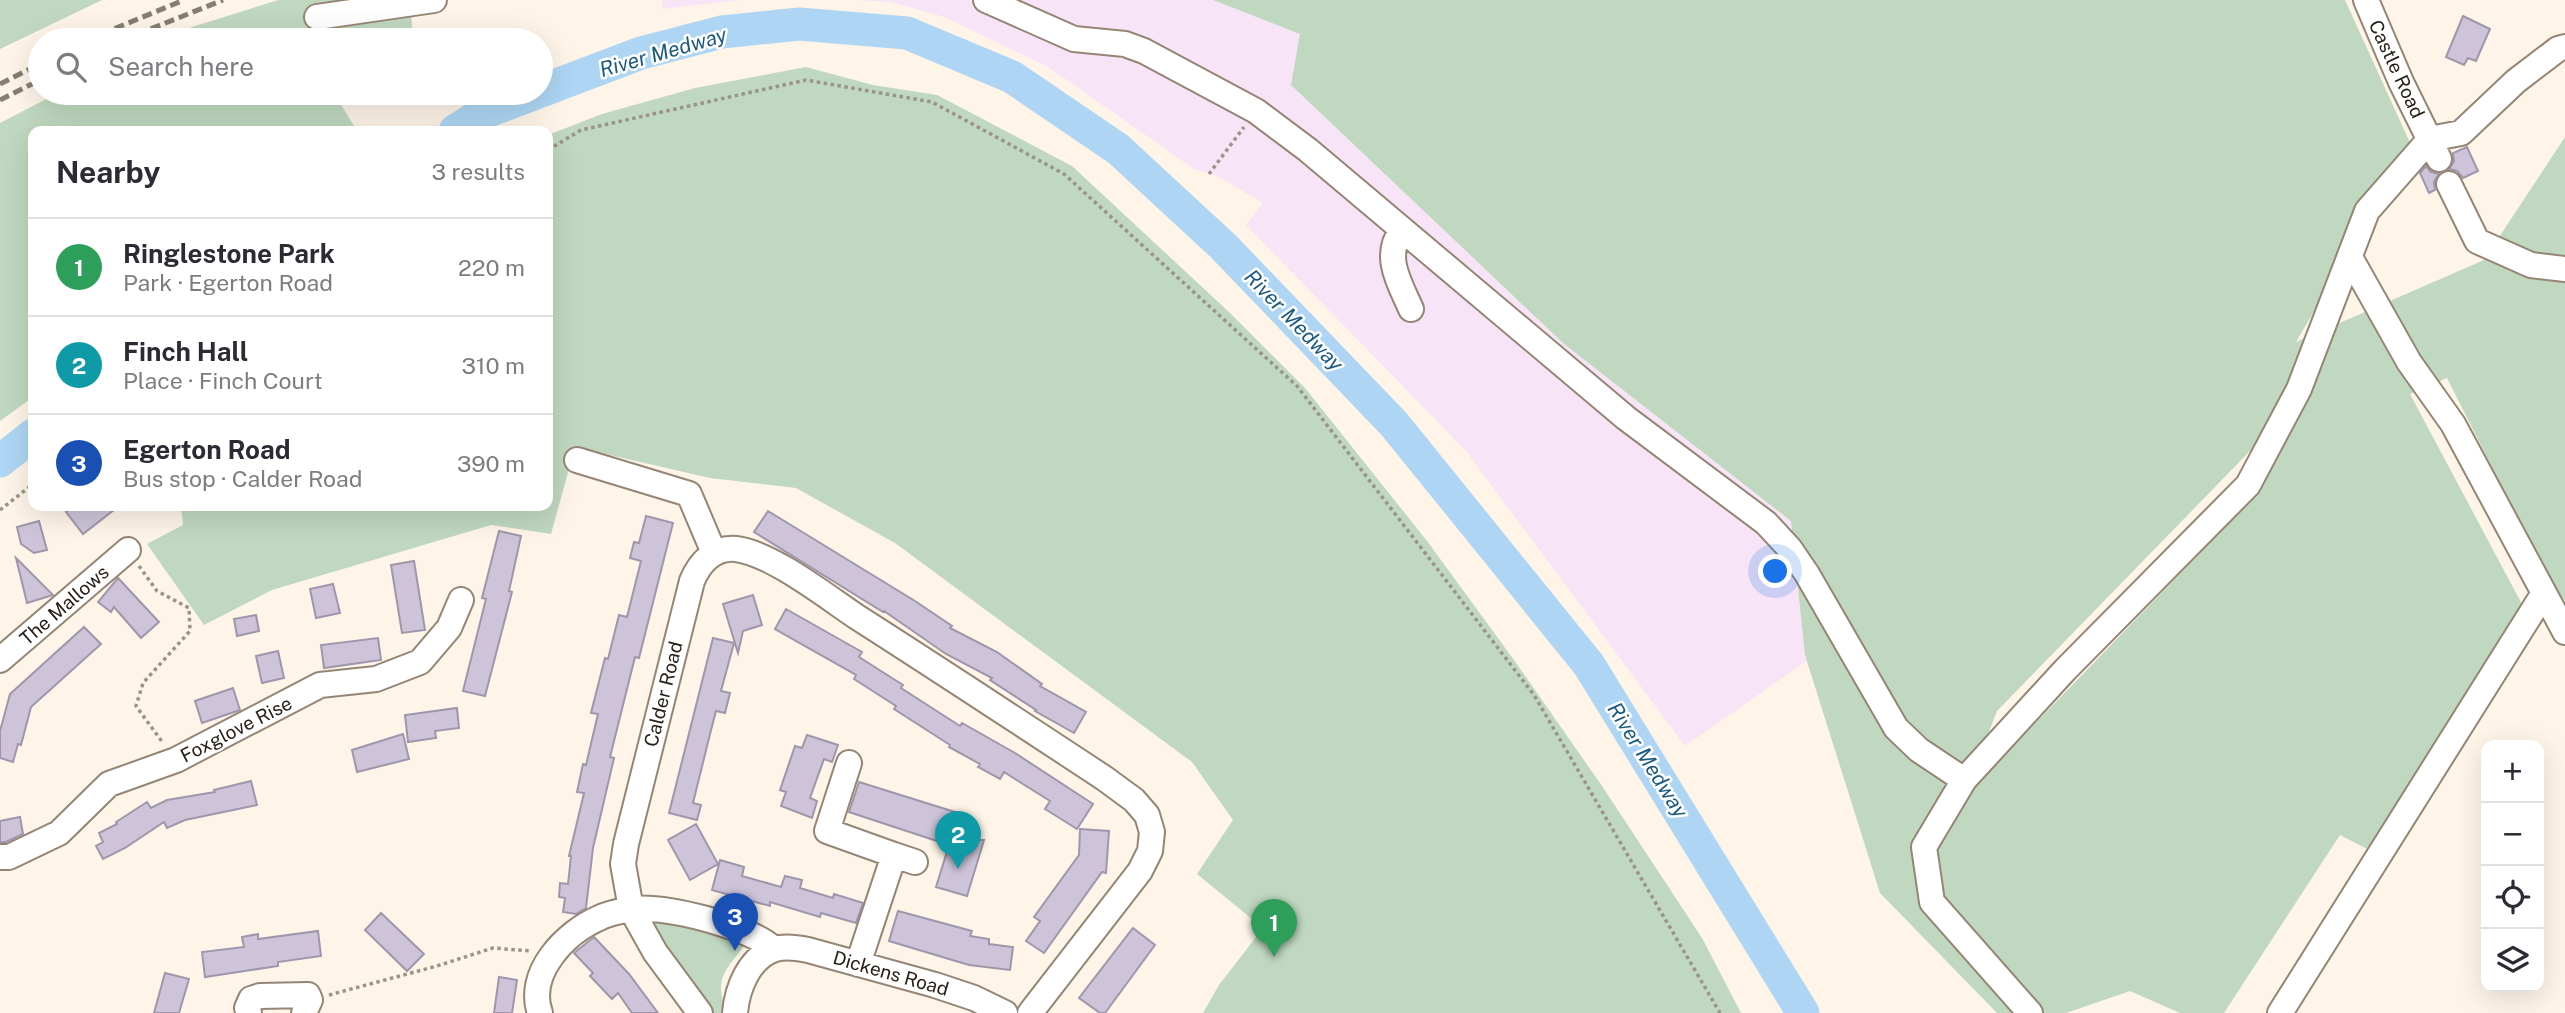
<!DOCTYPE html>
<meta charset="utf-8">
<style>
body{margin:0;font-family:"Public Sans",sans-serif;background:#f2f2f3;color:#2b2b33}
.controls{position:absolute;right:21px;bottom:21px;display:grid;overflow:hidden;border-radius:14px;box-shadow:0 7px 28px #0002}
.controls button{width:63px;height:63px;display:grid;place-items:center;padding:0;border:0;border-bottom:2px solid #e1e1e2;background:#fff;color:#2b2b33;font:35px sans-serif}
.you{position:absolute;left:1776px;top:572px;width:24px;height:24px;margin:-18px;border:5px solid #fff;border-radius:50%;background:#1a73e8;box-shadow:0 0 0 10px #1a73e833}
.badge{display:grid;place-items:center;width:46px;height:46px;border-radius:50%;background:#757215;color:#fff;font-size:23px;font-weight:700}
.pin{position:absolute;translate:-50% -58px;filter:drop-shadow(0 2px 4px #0008)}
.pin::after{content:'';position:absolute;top:37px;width:24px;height:21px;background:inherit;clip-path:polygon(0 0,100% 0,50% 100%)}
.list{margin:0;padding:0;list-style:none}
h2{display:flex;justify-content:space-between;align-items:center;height:91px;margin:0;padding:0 28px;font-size:30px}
h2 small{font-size:23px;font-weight:400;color:#7c7c81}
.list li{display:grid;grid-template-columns:46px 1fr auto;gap:21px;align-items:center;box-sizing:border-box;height:98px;padding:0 28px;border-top:2px solid #e1e1e2}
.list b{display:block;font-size:26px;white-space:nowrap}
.list p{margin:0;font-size:23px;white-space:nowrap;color:#7c7c81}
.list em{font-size:23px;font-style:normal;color:#7c7c81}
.icon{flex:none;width:38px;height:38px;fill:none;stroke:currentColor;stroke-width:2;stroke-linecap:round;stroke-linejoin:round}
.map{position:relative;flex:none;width:2565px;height:1013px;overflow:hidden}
.search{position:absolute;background:#fff;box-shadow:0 7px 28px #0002;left:28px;top:28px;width:525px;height:77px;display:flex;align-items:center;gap:18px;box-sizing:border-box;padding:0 24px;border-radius:38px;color:#7c7c81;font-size:26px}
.panel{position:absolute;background:#fff;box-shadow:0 7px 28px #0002;left:28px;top:126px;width:525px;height:385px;border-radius:14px}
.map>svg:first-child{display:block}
</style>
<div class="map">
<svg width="2565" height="1013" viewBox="0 0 2565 1013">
<rect width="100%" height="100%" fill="#fef4e8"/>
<path fill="#f7e5f7" d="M 662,0 L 740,0 L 663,9 Z
M 856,0 L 1213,0 L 1301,34 L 1292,86 L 1564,344 L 1791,521 L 1825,648 L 1685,746 L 1466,451 L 1246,225 L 1263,203 L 1217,176 L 1194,169 L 1048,67 L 944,17 L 891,2 Z"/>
<path fill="#bfd8bf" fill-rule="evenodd" d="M 0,0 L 102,0 L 0,49 Z
M 278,0 L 411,0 L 412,32 L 396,40 L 159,40 L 173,33 Z
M 1213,0 L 2345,0 L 2411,145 L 2296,342 L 2484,260 L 2565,137 L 2565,601 L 2546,574 L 2447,378 L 2410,394 L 2524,608 L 2369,850 L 2340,835 L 2224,1013 L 2180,1013 L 2130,991 L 2066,1013 L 1997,1013 L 1880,893 L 1805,655 L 1791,521 L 1564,344 L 1291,85 L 1300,34 ZM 2289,437 L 2255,496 L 1964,797 L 1997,711 L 2250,451 Z
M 806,67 L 873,85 L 937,95 L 1072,166 L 1230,313 L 1305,388 L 1427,541 L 1514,660 L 1602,786 L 1702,938 L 1741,1013 L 1203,1013 L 1219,985 L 1263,928 L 1197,874 L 1233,820 L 1192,762 L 895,543 L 796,488 L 710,478 L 575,447 L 551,534 L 491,525 L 272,590 L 204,625 L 147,544 L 183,525 L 181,506 L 548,506 L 548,135 L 602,114 L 695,88 Z
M 58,93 L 334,93 L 357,131 L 33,131 L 33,397 L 0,421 L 0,123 Z
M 662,917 L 746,942 C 737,959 721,968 721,989 C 721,997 725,1005 725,1013 L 710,1013 L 655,927 L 657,920 Z"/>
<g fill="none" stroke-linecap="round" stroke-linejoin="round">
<path stroke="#aed6f4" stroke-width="33" d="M 541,91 L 641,53 L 722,32 L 799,24 L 907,33 L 1012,77 L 1118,149 L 1223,246 L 1394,424 L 1589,665 L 1803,1013
M 455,131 L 483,113 L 536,93
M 0,461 L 33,435"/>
</g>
<path fill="#cdc4d9" stroke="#9f96ab" stroke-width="2" d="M 2463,16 L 2490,29 L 2476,61 L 2468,58 L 2464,65 L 2446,57 Z
M 2467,147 L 2478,171 L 2463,178 L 2457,171 L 2449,169 L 2454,161 L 2453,153 Z
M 2426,166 L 2431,172 L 2439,174 L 2434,182 L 2435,190 L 2429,193 L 2420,173 Z
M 74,506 L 119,506 L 83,534 L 66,512 Z
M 768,511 L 915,601 L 952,626 L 950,628 L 997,652 L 1042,684 L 1040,686 L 1086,712 L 1074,733 L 1035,711 L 1036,710 L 990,680 L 992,678 L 946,654 L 884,611 L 883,612 L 754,532 Z
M 646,516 L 673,523 L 639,658 L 635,657 L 610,757 L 614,758 L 593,848 L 586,908 L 576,914 L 563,912 L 565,898 L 559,897 L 560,883 L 568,884 L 571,856 L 569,856 L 584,793 L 577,792 L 583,764 L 586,765 L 598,714 L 591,713 L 605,658 L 608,659 L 619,615 L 627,617 L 641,561 L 630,558 L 634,542 L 639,543 Z
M 39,521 L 47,550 L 34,553 L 21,544 L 17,527 Z
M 499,531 L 521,536 L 509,591 L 512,592 L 485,696 L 463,691 L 486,599 L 482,598 Z
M 16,558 L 53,595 L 27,603 Z
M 414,561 L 425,630 L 402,633 L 391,565 Z
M 118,578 L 159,622 L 141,638 L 114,607 L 111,612 L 98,602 Z
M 333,584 L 340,613 L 316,618 L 310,589 Z
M 753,595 L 762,625 L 743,631 L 738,653 L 723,604 Z
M 786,609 L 862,652 L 859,657 L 903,685 L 901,688 L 960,726 L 962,723 L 1015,753 L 1093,804 L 1077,829 L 1045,809 L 1050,801 L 1004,772 L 1000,779 L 978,767 L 980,764 L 949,747 L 950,745 L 894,709 L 896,706 L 854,679 L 856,675 L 775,629 Z
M 256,615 L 259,631 L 237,636 L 234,619 Z
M 84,627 L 101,644 L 31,707 L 21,745 L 18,744 L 13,762 L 0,758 L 0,731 L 10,694 Z
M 378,638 L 381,660 L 324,668 L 321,645 Z
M 713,638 L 734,643 L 721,691 L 730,693 L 725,713 L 716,711 L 710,734 L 693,803 L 701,805 L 697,820 L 669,813 Z
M 278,651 L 284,678 L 262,683 L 256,656 Z
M 233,688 L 240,710 L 202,723 L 195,701 Z
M 457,708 L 459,728 L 435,731 L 436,738 L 408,742 L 405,715 Z
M 403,734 L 409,759 L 357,772 L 352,750 Z
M 807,735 L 838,745 L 832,762 L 824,759 L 810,798 L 817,801 L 812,818 L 781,806 L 786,792 L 780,790 L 795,746 L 802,748 Z
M 251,781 L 257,805 L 185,820 L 167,828 L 164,822 L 125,848 L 103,859 L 96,846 L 103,842 L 99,833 L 117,824 L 116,822 L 147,802 L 151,808 L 167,800 L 215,792 L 214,790 Z
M 859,782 L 971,817 L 967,831 L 974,833 L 973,840 L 984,840 L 967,896 L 936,887 L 949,845 L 849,812 Z
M 20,817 L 23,834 L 6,842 L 0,842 L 0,821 Z
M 696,824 L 718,864 L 690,880 L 668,840 Z
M 1080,829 L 1109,831 L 1106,873 L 1102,872 L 1044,953 L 1026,941 L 1040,921 L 1034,917 L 1079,855 Z
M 720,860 L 744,867 L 742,876 L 781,887 L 785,876 L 802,880 L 800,888 L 833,898 L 834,894 L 863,903 L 856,923 L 821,913 L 820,917 L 770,902 L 770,906 L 712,890 Z
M 898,911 L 972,931 L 970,936 L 989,939 L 989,944 L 1013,947 L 1010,970 L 969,965 L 889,941 Z
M 381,913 L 424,954 L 407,971 L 365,930 Z
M 1133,928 L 1155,945 L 1105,1013 L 1100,1013 L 1079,998 Z
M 318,931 L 321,956 L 278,962 L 278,966 L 205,977 L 202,952 L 244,947 L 242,937 L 258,934 L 258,939 Z
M 594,937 L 629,974 L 658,1013 L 632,1013 L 618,993 L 612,999 L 590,976 L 593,973 L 574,953 Z
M 165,973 L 189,979 L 179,1013 L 154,1013 Z
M 499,977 L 517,980 L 512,1013 L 494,1013 Z"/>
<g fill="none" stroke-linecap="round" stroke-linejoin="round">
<defs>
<path id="minor" d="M 986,0 L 1074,39 L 1125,44 L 1144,51 L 1256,111 L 1308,150 L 1626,418 L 1766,523 L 1790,549 L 1807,574 L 1896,728 L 1919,750 L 1964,780
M 2366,0 L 2401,82 L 2439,159
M 317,17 L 434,0
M 2449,184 L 2477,241 L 2531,265 L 2565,269
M 1402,230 C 1382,256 1400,284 1411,309
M 2351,259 L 2409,362 L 2453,424 L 2565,632
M 577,460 L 689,494 L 714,553
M 0,660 L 128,550
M 849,763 L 827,831 L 894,855
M 0,857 L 9,857 L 59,833 L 109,784 L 176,760 L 320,685 L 376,679 L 420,662 L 449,628 L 461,600
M 858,964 L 894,855 L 915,862
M 249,1013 L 247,1008 L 251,999 L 260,996 L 308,995 L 310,1000 L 304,1013
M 540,1013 C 526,973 565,933 599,918 C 609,913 620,911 631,909 L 623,864 L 626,844 L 692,581 C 700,562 714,547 736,549 C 771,553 827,597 857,617 C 940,670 1022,724 1104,778 L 1134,800 L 1147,815 L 1152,832 L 1150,851 L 1140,871 L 1030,1013
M 700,1013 L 655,952 L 631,909 C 666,905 748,926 774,949
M 735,1013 C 737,989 749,957 775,949 C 785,946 798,948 808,950 L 935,985 L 974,998 L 1005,1013
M 2030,1013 L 1932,902 L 1924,847 L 1964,780 L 2065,670 L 2248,485 L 2299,389 L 2367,211 L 2430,139 L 2461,133 L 2516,81 L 2558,49 L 2565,47
M 2280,1013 L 2544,593"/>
</defs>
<use href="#minor" stroke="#958574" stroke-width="28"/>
<path stroke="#9b9389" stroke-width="3.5" stroke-dasharray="3.5 3.5" stroke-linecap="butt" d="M 548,150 L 581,130 L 806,80 L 932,102 L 1064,174 L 1297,386 L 1534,695 L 1720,1013
M 1209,174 L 1244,127
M 0,510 L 33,484
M 139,566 L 157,591 L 189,608 L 190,631 L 143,683 L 136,706 L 163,743
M 329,995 L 437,966 L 493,948 L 531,951"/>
<use href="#minor" stroke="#fff" stroke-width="24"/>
<path stroke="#857e74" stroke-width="5" stroke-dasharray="10 5" stroke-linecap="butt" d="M 87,40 L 184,0
M 123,40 L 223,0
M 0,84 L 40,64
M 0,100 L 40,80"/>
</g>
<g text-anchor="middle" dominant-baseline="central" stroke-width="5" stroke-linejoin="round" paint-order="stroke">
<g font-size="19" fill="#27211a" stroke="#fff">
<text transform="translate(2397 69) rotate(65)">Castle Road</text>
<text transform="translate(64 605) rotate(-41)">The Mallows</text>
<text transform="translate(663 694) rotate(-76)">Calder Road</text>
<text transform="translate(236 729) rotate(-27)">Foxglove Rise</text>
<text transform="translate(891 973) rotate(16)">Dickens Road</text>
</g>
<g font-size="21" font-style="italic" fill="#1a5a80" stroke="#fff">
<text transform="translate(663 52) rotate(-16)">River Medway</text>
<text transform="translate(1294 320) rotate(46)">River Medway</text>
<text transform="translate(1648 760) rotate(58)">River Medway</text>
</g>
</g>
</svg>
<div class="controls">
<button>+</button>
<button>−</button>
<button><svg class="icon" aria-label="locate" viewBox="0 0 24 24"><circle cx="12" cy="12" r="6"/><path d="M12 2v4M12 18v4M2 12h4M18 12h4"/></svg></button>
<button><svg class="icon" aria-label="layers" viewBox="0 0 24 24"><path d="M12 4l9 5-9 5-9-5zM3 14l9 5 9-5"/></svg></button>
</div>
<div class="you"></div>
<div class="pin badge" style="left:1274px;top:957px;background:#2e9e5b">1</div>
<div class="pin badge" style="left:958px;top:869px;background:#0f9aa8">2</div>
<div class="pin badge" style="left:735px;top:951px;background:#1a4fb4">3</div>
<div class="search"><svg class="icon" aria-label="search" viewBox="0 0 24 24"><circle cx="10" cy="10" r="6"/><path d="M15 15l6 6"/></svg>Search here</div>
<section class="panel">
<h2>Nearby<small>3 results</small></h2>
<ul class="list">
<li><span class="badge" style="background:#2e9e5b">1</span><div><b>Ringlestone Park</b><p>Park · Egerton Road</p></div><em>220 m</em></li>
<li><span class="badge" style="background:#0f9aa8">2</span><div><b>Finch Hall</b><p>Place · Finch Court</p></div><em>310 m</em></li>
<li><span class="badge" style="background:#1a4fb4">3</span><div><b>Egerton Road</b><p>Bus stop · Calder Road</p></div><em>390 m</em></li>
</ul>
</section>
</div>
